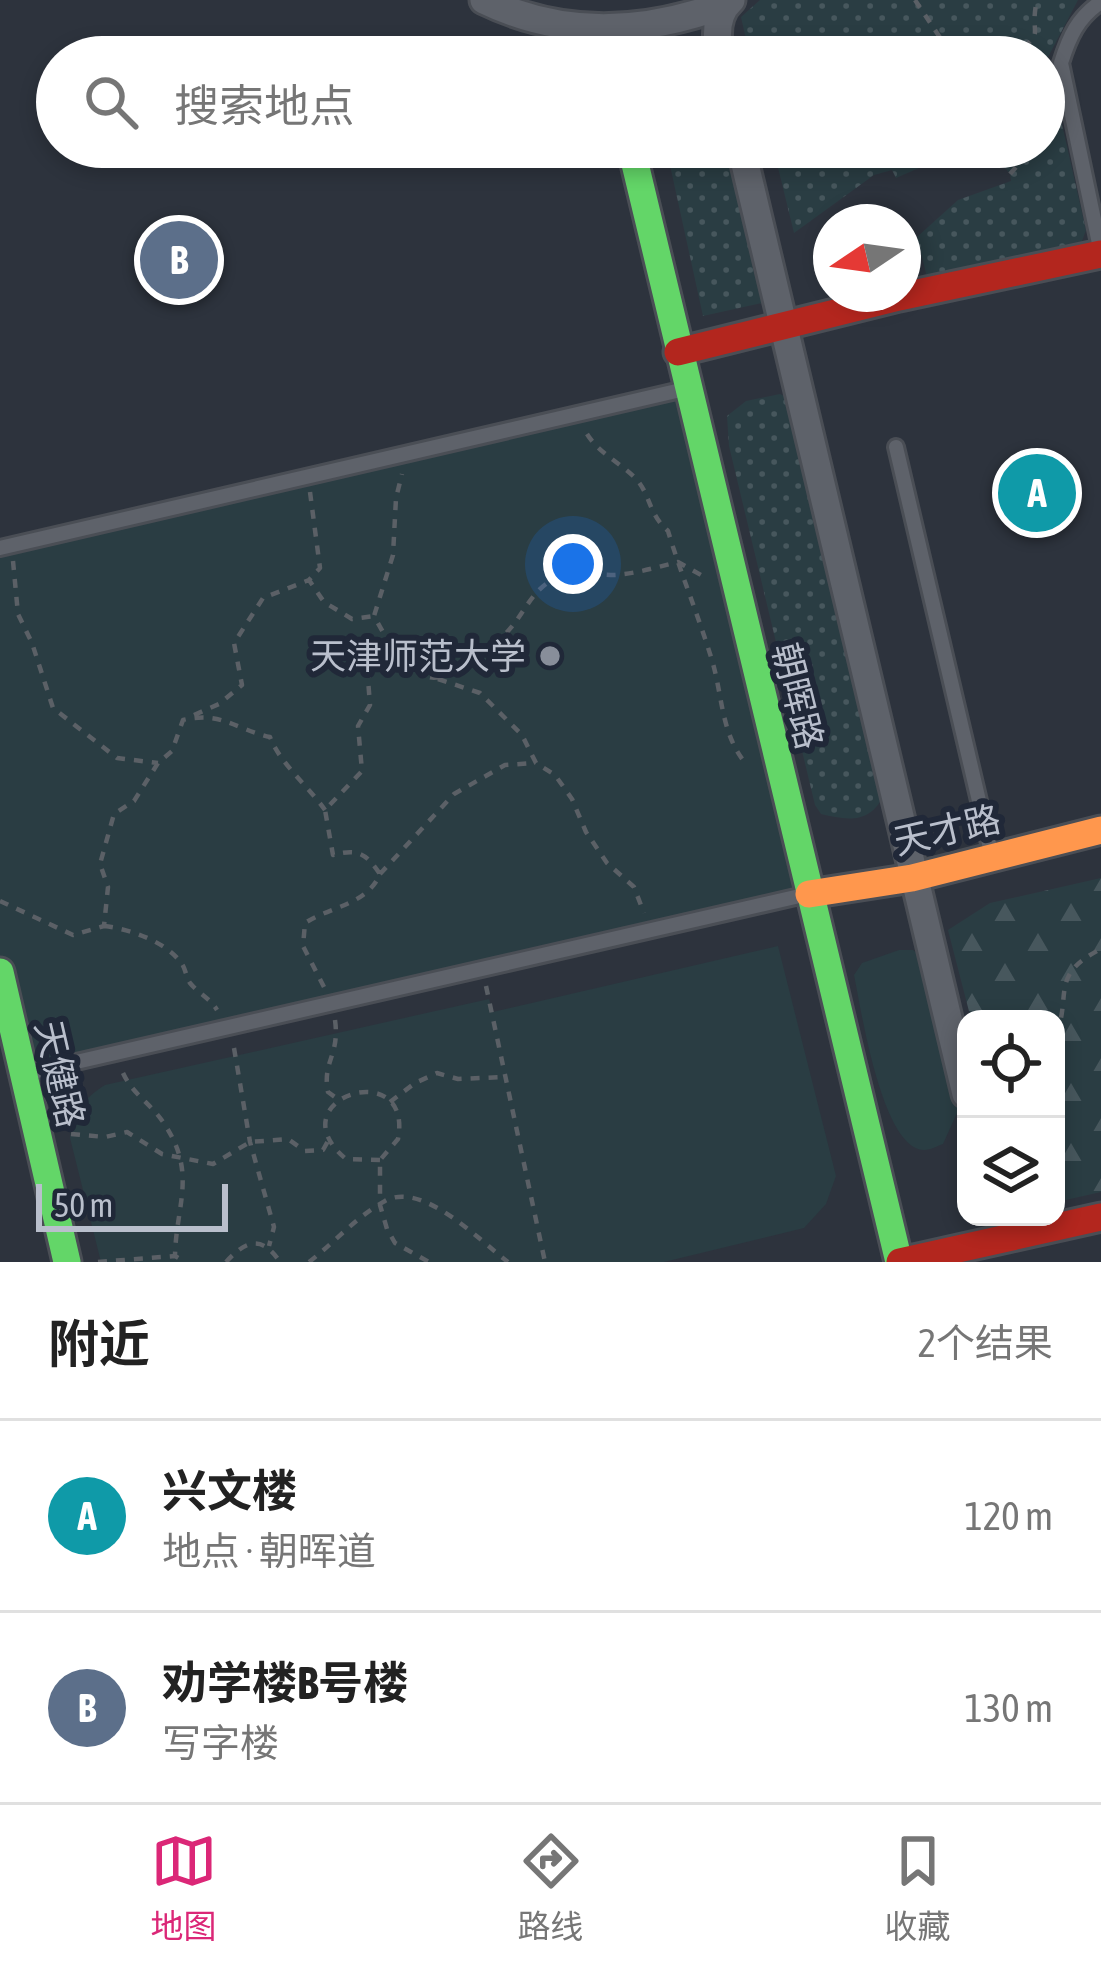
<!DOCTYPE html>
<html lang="zh">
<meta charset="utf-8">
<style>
body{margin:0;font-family:"Asap Condensed","Noto Sans SC",sans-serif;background:#f6f6f6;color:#222}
.controls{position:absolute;right:36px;bottom:36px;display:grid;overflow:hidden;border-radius:24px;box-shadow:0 6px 18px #0003}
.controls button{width:108px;height:108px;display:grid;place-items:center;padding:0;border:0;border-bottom:3px solid #e0e0e0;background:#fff;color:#222;font:60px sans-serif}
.compass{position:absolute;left:813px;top:204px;width:108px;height:108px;border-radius:50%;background:#fff;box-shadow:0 6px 18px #0003;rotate:257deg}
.scale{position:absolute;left:36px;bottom:30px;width:192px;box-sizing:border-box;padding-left:12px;border:6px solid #b9bfcc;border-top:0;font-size:33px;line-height:42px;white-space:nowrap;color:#b9bfcc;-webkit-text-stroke:9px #202838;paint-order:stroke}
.you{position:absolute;left:573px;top:564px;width:42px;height:42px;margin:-30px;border:9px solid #fff;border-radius:50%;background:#1a73e8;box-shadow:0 0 0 18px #1a73e833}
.badge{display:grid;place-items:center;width:78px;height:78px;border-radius:50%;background:#db2777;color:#fff;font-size:39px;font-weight:700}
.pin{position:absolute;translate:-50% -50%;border:6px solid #fff;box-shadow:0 3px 12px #0006}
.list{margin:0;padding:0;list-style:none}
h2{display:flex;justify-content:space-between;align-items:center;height:156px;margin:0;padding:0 48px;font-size:51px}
h2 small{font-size:39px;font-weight:400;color:#767676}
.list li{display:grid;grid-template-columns:78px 1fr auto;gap:36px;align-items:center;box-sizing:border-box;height:192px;padding:0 48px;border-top:3px solid #e0e0e0}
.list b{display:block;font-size:45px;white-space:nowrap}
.list p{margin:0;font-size:39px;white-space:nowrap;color:#767676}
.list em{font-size:39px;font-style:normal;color:#767676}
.icon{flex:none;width:66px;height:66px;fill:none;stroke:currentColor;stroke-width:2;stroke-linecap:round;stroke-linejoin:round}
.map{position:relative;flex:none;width:1101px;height:1262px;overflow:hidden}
.search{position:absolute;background:#fff;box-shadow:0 6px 18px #0003;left:36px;right:36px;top:36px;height:132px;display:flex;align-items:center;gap:30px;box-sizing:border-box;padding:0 42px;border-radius:66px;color:#767676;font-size:45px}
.sheet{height:540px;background:#fff}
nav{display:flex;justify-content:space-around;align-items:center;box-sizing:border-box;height:168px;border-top:3px solid #e0e0e0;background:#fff;font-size:33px;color:#767676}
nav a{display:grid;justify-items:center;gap:6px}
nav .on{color:#db2777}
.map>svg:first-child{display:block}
</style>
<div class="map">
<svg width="1101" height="1262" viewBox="0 0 1101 1262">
<defs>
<pattern id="grass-dots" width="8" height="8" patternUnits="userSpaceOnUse" patternTransform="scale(3)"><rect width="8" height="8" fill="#2a3d43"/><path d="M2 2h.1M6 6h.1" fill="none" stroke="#47575d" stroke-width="1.8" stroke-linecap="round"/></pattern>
<pattern id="forest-firs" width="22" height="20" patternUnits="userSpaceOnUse" patternTransform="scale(3)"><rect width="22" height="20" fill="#2a3d43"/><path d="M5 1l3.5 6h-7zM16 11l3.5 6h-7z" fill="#47575d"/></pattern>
</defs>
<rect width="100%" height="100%" fill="#2d333d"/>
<path fill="url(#grass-dots)" d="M 760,0 L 1078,0 L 1047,59 L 1086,230 L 1082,241 L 927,277 L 917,237 L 958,200 L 1011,181 L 1010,174 L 988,147 L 1044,147 L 1044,57 L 750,57 L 741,17 Z
M 666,147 L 732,147 L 766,302 L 703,316 Z
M 773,147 L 983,147 L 951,168 L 942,158 L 896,178 L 892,170 L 874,175 L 794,233 Z
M 780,394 L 790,399 L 882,798 C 869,824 846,820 821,814 L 815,805 L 729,446 L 727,416 L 746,401 Z"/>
<path fill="url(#forest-firs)" d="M 1101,878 L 1101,1192 L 1061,1201 L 1056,1199 L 1056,1019 L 971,1019 L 948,930 L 990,903 Z"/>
<path fill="#2a3d43" d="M 687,389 L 809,894 L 24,1074 L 0,972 L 0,548 Z
M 778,946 L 836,1176 L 826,1204 L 804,1228 L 664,1262 L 101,1262 L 70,1138 C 74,1112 83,1099 105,1085 L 489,999 L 493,1012 Z
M 899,950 L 913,950 L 927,961 L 962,1102 L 943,1144 C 937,1146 931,1150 924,1150 C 882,1149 861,1009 854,975 L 862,963 Z"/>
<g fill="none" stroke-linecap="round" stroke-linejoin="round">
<defs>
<path id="lane" d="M 1100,248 L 1061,63 C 1069,37 1078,17 1101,2
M 896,447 L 991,852
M 0,548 L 685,389
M 24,1074 L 804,895"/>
<path id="street" d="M 484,0 C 562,38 645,34 725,4
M 720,57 C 716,38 715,14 731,0
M 741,147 L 966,1094"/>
<path id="fast" d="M 631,147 L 899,1262
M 0,972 L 67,1262"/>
<path id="slow" d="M 809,894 L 912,878 L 1101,830"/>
<path id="jam" d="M 678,352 L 899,297 L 1101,254
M 900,1262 L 1101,1217"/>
</defs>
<use href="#lane" stroke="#4a4e55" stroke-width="20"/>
<use href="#street" stroke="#4a4e55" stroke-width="33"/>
<use href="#fast" stroke="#4a4e55" stroke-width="33"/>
<use href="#slow" stroke="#4a4e55" stroke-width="33"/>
<use href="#jam" stroke="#4a4e55" stroke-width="33"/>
<path stroke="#5b6066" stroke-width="4.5" stroke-dasharray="9 9" stroke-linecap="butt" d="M 915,0 L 945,45 L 989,57
M 1008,57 C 1050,31 1028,39 1037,0
M 943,158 L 947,147
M 1010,174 L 1017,166 L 1020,147
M 587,434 C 600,455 622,463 638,481 C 651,498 649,514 668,531 C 681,574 698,615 711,657 C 723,694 720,734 747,765
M 310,492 L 320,568 L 309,580 L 324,602 L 352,619 L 374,616
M 13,561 L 18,614 L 32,643 L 53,708 L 117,758 L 158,763
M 389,643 C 431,686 431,689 477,652 C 486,644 501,639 508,631 C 525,613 532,588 558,577 C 575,570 596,575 614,575 C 635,574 657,567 678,562 L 701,575
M 438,679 L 480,693 L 522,735 L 536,763 L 555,775 L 572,799 L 586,832 L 607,863 L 634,887 L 644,913
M 194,715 L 219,704 L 242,685 L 234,643 L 263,598 L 309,580
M 380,874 L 454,794 L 505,765 L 535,763
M 0,901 L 73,935 L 104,926 L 108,887 L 100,864 L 114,814 L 134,801 L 158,763 L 172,751 L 183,720 C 221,711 235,729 270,737 C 279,762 308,786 325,810
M 104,926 C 130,929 167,942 182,964 C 186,970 186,977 190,983 C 198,993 210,998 217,1010
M 486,986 L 545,1262
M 324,987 L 303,946 L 305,923 C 331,906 367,905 380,874 C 366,854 359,848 333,855 L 325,810 L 362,771 L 358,726 L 370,705 L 368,679 L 375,661 L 389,643 L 374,616 L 393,555 L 396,498 L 402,474
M 335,1020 C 340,1056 322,1061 328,1092 L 339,1100
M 1056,1035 C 1072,995 1049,975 1101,949
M 234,1048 L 250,1142 L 274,1227 L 269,1246
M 123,1073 C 133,1095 152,1104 165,1125 C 197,1174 176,1205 175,1256
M 390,1102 L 415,1083 L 437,1073 L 458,1079 L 505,1077
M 71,1134 L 105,1137 L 127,1132 L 162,1154 L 213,1164 L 250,1142 L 288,1139 L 305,1151 L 323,1150 L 328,1141
M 380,1160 L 346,1159 C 274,1099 414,1054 398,1139 L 380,1160 L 380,1205 L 387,1229 L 395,1243 L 429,1262
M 98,1262 L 175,1256 L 185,1262
M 226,1262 C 246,1240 262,1235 280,1262
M 309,1262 C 335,1242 356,1217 385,1201 C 422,1180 480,1241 508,1262"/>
<use href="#lane" stroke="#5e626a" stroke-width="14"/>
<use href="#street" stroke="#5e626a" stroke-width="27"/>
<use href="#fast" stroke="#63d668" stroke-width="27"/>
<use href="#slow" stroke="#ff974d" stroke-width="27"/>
<use href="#jam" stroke="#b3261e" stroke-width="27"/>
</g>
<circle fill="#888e9a" stroke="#202838" stroke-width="4.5" cx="550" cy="656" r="12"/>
<g text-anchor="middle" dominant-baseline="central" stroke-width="12" stroke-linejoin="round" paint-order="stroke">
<g font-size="36" fill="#b9bfcc" stroke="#202838" text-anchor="end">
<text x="526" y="656">天津师范大学</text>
</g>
<g font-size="36" fill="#b9bfcc" stroke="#202838">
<text transform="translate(798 696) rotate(76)">朝晖路</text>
<text transform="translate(947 830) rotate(-13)">天才路</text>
<text transform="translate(60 1074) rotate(77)">天健路</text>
</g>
</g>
</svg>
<div class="controls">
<button><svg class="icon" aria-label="locate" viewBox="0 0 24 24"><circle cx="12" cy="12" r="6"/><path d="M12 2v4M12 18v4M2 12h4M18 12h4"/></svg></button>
<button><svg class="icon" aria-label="layers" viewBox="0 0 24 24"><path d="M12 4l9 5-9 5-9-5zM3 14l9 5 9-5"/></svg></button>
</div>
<svg class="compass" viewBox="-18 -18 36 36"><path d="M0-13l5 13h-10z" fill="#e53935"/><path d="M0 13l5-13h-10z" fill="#767676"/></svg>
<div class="scale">50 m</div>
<div class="you"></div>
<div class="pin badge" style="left:1037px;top:493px;background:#0f9aa8">A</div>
<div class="pin badge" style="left:179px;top:260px;background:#5c6f8a">B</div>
<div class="search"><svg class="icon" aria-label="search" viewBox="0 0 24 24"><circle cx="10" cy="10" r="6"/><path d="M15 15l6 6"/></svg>搜索地点</div>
</div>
<section class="sheet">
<h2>附近<small>2个结果</small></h2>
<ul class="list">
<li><span class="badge" style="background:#0f9aa8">A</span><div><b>兴文楼</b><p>地点 · 朝晖道</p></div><em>120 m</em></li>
<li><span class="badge" style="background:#5c6f8a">B</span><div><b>劝学楼B号楼</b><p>写字楼</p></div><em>130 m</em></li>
</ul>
</section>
<nav>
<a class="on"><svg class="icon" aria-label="map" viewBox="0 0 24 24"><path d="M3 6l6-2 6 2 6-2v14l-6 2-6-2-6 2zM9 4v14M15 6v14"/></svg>地图</a>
<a><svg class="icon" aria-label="directions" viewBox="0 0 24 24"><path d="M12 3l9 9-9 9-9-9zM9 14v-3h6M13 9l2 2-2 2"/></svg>路线</a>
<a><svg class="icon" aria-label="saved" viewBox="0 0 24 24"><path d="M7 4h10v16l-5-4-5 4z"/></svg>收藏</a>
</nav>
